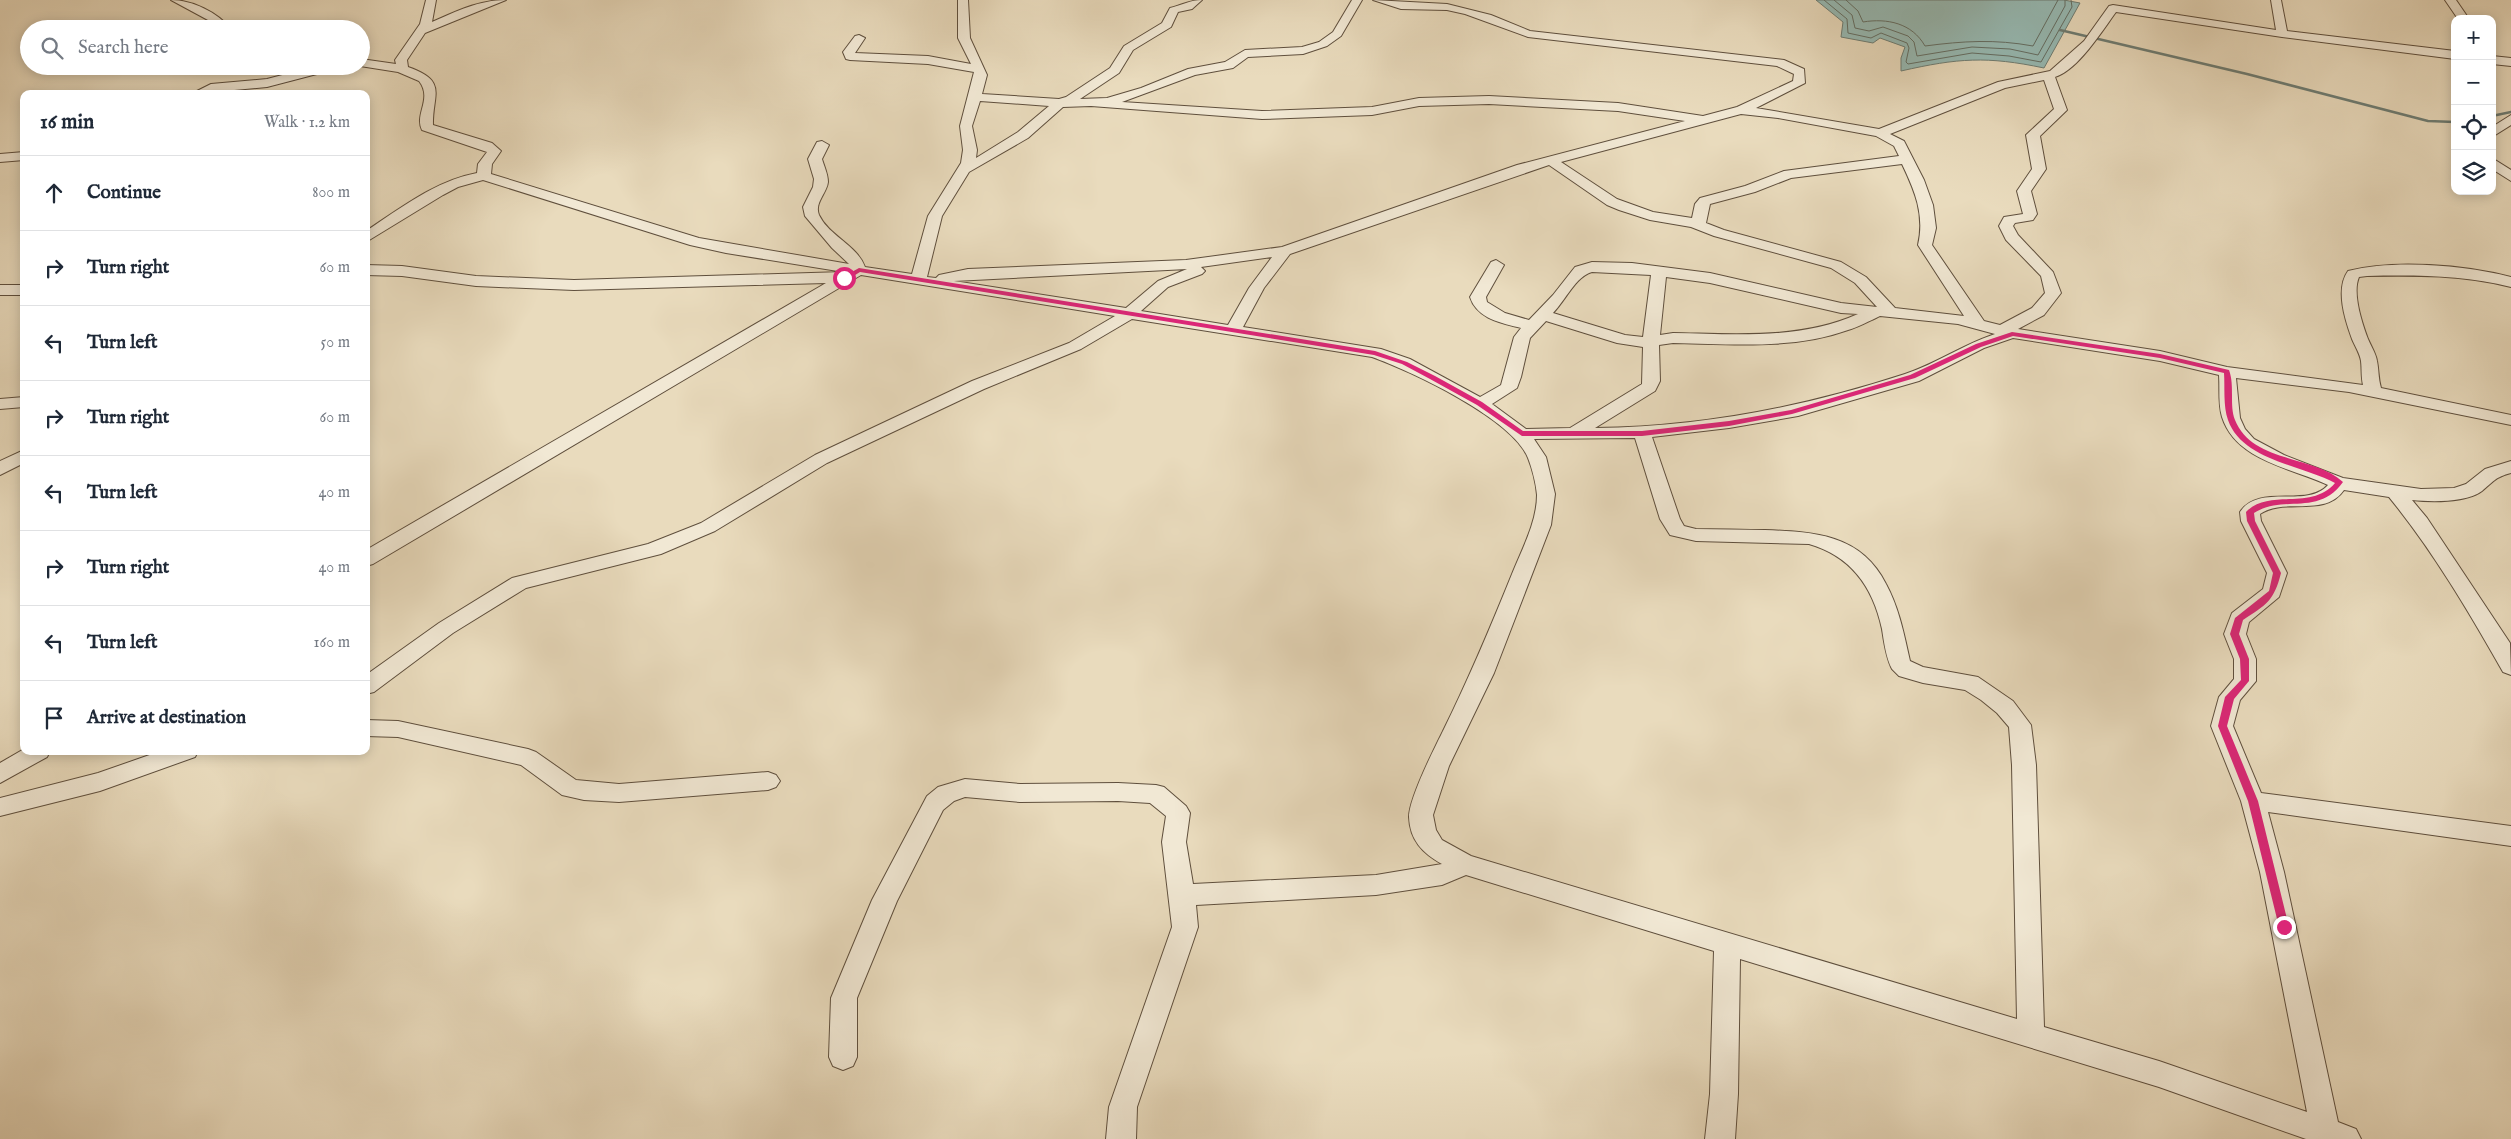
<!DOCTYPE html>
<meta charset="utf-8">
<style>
body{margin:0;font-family:"IM FELL English",serif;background:#f6f6f7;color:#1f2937}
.controls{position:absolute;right:15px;top:15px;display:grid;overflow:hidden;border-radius:10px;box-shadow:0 2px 12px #0003}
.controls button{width:45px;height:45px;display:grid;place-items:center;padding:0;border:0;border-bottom:1px solid #e0e1e3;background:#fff;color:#1f2937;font:25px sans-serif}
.stop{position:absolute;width:15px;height:15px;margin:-11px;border:4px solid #db2777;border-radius:50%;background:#fff}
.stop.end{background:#db2777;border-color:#fff;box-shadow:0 1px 5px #0008}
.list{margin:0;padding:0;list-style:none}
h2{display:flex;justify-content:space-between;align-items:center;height:65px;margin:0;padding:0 20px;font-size:21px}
h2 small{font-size:16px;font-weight:400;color:#747a83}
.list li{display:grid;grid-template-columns:32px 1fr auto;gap:15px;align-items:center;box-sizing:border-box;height:75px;padding:0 20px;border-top:1px solid #e0e1e3}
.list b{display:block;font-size:19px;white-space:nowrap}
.list em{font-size:16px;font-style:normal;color:#747a83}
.icon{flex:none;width:28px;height:28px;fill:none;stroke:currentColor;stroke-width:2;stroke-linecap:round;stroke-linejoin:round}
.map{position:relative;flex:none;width:2511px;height:1139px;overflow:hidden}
.search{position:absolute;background:#fff;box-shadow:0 2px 12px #0003;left:20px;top:20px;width:350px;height:55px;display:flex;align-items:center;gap:12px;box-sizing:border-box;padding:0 18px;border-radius:28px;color:#747a83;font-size:19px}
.panel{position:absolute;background:#fff;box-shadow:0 2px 12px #0003;left:20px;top:90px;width:350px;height:665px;border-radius:10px}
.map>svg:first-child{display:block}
</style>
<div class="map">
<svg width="2511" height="1139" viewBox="0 0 2511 1139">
<rect width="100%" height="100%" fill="#e9dbbd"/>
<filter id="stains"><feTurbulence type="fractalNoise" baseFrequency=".004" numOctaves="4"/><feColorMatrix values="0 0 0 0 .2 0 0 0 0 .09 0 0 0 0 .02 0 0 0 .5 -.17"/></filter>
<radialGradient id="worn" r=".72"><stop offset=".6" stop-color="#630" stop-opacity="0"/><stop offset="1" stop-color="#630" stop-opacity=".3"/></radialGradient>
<path fill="#97bbb5" stroke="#6e7d74" d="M 1816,0 L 2064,0 L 2080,3 L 2044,68 C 1987,56 1958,58 1901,71 L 1901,58 L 1905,47 L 1880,38 L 1873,43 L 1841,37 L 1843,22 Z"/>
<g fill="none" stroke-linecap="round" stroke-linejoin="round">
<path stroke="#646e64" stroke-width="1" d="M 1824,0 L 1847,19 L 1848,33 L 1871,38 L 1881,33 L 1907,43 L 1909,48 L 1906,62 L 1908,64 L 1972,53 L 2009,56 L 2041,62 L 2072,7 L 2071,0
M 1834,0 L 1852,15 L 1855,28 L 1869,31 L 1883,27 L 1908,36 L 1914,42 L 1917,56 L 1972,47 L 2010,49 L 2038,55 L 2065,6 L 2065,0
M 1846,0 L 1858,11 L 1863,22 C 1887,18 1912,23 1925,46 C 1963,41 1995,39 2033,46 L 2058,0"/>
<path stroke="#6e7d74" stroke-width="2.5" d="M 2060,30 L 2247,74 L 2428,121 L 2455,122
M 2492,116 L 2511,112"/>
<defs>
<path id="minor" d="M 171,0 C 192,0 217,12 231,29 L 218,29 L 208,20 Z
M 426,0 L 436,0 L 432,22 C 457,11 479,0 506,0 L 425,33 L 407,60 L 408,67 C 449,81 432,95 433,125 L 492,143 L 501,151 L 492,164 L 491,174 L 699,238 L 849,264 L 832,248 L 805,216 L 803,207 L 813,187 L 814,179 L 808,159 L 817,142 L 822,141 L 829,145 L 822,159 C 824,166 828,174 828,182 C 827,193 814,203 819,215 C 829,236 857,245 865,267 L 912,274 L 928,216 L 961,163 L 963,150 L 960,126 L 974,72 L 928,64 L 850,60 L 846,59 L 843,52 L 855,36 L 859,35 L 865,38 L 855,53 L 928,56 L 971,64 L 958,38 L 958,0 L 968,0 L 970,38 L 987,75 L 982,94 L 1059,99 L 1066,97 L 1110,68 L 1124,46 L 1162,23 L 1170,8 C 1182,5 1190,0 1202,0 L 1192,9 L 1178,12 L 1171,27 L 1133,50 L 1119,73 L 1080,99 L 1107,98 L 1141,88 L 1188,69 L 1225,62 L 1245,50 L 1302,47 L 1319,42 L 1333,32 L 1352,0 L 1362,0 L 1341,36 L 1327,46 L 1303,54 L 1248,57 L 1233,68 L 1195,75 L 1122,102 L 1262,111 L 1372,107 L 1419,98 L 1489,96 L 1618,103 L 1703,116 L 1737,107 L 1793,81 L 1794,74 L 1777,66 L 1528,37 L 1465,14 L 1447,10 L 1401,9 L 1373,0 L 1447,4 L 1491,15 L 1530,31 L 1784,60 L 1804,69 L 1805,83 L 1756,108 L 1879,129 L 1998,82 L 2050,71 L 2084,41 L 2109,6 L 2113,5 L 2276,30 L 2271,0 L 2281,0 L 2287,31 L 2455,51 L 2455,59 L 2282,37 L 2116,12 C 2102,31 2078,70 2055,77 L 2067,110 L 2040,136 L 2046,169 L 2031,191 L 2037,214 L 2033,220 L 2015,223 L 2013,226 L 2018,235 L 2053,272 L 2061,293 L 2044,315 L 2018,329 L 2160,351 L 2227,367 L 2363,385 C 2361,376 2362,369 2361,361 C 2360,354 2355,346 2352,339 C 2345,320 2335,289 2348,271 C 2394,259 2465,265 2511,277 L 2511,287 C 2463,275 2416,275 2367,276 L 2359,277 C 2352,293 2362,323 2368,339 C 2371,346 2376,354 2377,361 C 2379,371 2378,377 2381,388 L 2511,415 L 2511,425 L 2349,392 L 2236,378 L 2240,418 L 2245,429 L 2254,439 L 2284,455 L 2343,478 L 2421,489 L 2454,488 L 2466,484 L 2485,469 L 2511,461 L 2511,473 C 2495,477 2493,482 2482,491 C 2466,503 2430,502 2412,500 L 2427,518 L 2510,643 L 2511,675 L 2503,672 C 2469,612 2433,551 2389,497 L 2344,490 C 2325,518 2284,497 2260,514 L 2261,521 L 2287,573 L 2279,597 L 2249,622 L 2246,634 L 2256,659 L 2256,681 L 2240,700 L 2233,726 L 2261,793 L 2511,826 L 2511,846 L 2268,812 L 2284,872 L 2338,1122 L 2356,1129 L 2361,1139 L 2306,1139 L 2159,1087 L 1740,959 L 1738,1094 L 1735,1139 L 1705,1139 L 1710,1094 L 1714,951 L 1466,875 L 1442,885 L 1376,895 L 1196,905 L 1198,927 L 1137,1107 L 1136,1139 L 1106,1139 L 1109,1107 L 1172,927 L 1162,842 L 1166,816 L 1150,803 L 1118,801 L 1020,802 L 965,797 L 954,801 L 943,810 L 897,901 L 857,998 L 857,1057 L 853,1066 L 843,1070 L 833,1066 L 829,1057 L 831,998 L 872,900 L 927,796 L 938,787 L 965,779 L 1020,784 L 1118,783 L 1156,785 L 1164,787 L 1186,806 L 1190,813 L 1186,842 L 1193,884 L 1376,875 L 1442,864 C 1422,853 1410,840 1409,817 C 1409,798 1435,747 1444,729 C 1469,678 1491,626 1512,574 C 1522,549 1537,522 1537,495 C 1536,484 1532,468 1528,458 C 1513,419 1411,371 1372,357 L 1132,319 L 1081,349 L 984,389 L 827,463 L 715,531 L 661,554 L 526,588 L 453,633 L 374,692 L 366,694 L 366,675 L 439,623 L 512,578 L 648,544 L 701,523 L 815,455 L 972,381 L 1069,343 L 1115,316 L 861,275 L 373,564 L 366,566 L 366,550 L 826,283 L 574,290 L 476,286 L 402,276 L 366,275 L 366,265 L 402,266 L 476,276 L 574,280 L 844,272 L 726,253 L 690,245 L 483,180 L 458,187 L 443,195 L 366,242 L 366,231 C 401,208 435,181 477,173 L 478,164 L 487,152 L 422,130 C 414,114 433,99 419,81 L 398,72 L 360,66 L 361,59 L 396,64 L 395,60 L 420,24 ZM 2044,80 L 2054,109 L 2026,135 L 2032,169 L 2017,191 L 2023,214 L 2004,217 L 1999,226 L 2006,240 L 2041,276 L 2045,293 L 2032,308 L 2000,325 L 1984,321 L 1932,245 L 1936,228 L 1933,205 L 1924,180 L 1904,141 L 1890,134 L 2005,88 ZM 980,101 L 1049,106 L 1018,132 L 976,158 L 977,150 L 972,126 ZM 1489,104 L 1618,111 L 1685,121 L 1517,165 L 1282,247 L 1186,260 L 968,269 L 939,275 L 936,278 L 927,277 L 942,216 L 969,172 L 1028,138 L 1063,107 L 1091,106 L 1262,119 L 1372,115 L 1419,106 ZM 1741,114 L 1778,118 L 1876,136 L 1894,146 L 1899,156 L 1784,171 L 1745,186 L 1700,198 L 1695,204 L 1692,218 L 1653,212 L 1617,199 L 1561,162 ZM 1902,164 C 1915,191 1925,215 1918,245 L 1964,316 L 1895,308 L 1866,277 L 1841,262 L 1724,230 L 1706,223 L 1710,204 L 1755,192 L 1791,178 ZM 1549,165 L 1607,205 L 1619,210 L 1650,220 L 1691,227 L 1714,236 L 1831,268 L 1855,283 L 1877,307 L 1841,303 L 1710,273 L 1632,263 L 1592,262 L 1575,267 L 1553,295 L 1529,320 L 1505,313 L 1487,302 L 1486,297 L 1504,265 L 1496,260 L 1491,262 L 1470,297 C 1477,319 1502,323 1521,328 L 1514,337 L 1501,385 L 1480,397 L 1410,359 L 1381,349 L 1243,327 L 1264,288 L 1290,254 ZM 1272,257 L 1249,288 L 1228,325 L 1141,311 L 1168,287 L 1202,274 L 1205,271 L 1201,267 ZM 1187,269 L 1158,281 L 1126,308 L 954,281 ZM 1592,272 L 1651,275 L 1643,337 L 1625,335 L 1553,313 C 1565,301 1576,276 1592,272 ZM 1666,277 L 1710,283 L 1841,313 L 1858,314 C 1800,340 1735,334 1673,333 L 1660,335 ZM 1880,316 L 1958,324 L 1995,334 C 1964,344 1936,364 1905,374 C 1804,407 1701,427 1595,428 L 1655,391 L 1660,381 L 1659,345 L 1673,343 C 1730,344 1793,350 1848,330 C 1859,327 1869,321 1880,316 ZM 1546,321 L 1617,343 L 1643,347 L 1642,384 L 1570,428 L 1526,429 L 1492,404 L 1517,388 L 1521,377 L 1530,338 ZM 2013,338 L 2160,361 L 2219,375 C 2220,389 2218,404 2222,417 C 2236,461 2292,468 2328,485 C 2307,509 2259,483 2240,512 L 2241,521 L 2267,573 L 2263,589 L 2232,613 L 2224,634 L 2234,659 L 2234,679 L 2219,697 L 2211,726 L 2241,801 L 2260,872 L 2307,1112 L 2159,1061 L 2044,1027 L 2036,765 L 2031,725 L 2013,701 L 1978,677 L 1923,667 L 1910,661 C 1904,634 1899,608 1886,584 C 1861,534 1814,532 1765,530 C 1742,530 1719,529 1696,529 L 1684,526 L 1680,519 L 1652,437 L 1729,428 L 1798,416 L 1919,381 L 1984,348 ZM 1635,438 L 1660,519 L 1670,535 L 1696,541 L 1809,544 C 1851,556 1873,587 1882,629 C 1884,642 1886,658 1892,669 L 1899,676 L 1923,683 L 1965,690 L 1981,700 L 1997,713 L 2009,727 L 2012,765 L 2017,1019 L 1471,856 L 1442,840 L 1436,830 L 1433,815 L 1449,766 L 1494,673 L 1551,525 L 1555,494 L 1546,457 L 1534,439 Z
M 2445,0 L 2456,0 L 2469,19 L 2458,19 Z
M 2492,56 L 2511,58 L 2511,66 L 2492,64 Z
M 317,66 L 338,66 L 336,69 L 267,87 L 191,94 L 211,84 L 267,79 Z
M 2511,115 L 2511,125 L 2492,137 L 2492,127 Z
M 24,152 L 24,160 L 0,162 L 0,154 Z
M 2492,158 L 2511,170 L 2511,181 L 2492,169 Z
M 0,285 L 24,285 L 24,295 L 0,295 Z
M 24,397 L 24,407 L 0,409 L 0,399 Z
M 24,450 L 24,463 L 0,475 L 0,461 Z
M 366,720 L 398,721 L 528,749 L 536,752 L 576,780 L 619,784 L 768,772 L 776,775 L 780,781 L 776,787 L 768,790 L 619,802 L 584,800 L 562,795 L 521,765 L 398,737 L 366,736 Z
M 24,749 L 24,751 L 50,751 L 47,757 L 0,783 L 0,763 Z
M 161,751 L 198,751 L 195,757 L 100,791 L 0,816 L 0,798 L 98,773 Z"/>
</defs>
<use href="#minor" stroke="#5f4f3d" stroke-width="2"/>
<use href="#minor" fill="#f1e8d4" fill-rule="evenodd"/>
</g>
<path fill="#db2777" d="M 859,268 L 1375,351 L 1407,362 L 1435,376 L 1482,402 L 1523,431 L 1642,431 L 1729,421 L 1791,410 L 1910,375 L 1976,344 L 2012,332 L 2160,354 L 2229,370 C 2235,386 2229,405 2235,420 C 2252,463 2314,455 2343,482 C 2318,517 2283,494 2254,513 L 2255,521 L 2281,573 C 2274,601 2266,605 2243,620 L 2239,634 L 2249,659 L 2249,681 L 2234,699 L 2227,726 L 2258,801 L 2289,927 L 2284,932 L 2279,927 L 2248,801 L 2218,726 L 2225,697 L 2241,680 L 2240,659 L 2230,634 L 2235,618 L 2269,591 L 2273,573 L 2247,521 L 2246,512 C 2269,488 2312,511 2335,483 C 2301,465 2242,460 2228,420 C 2223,406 2225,387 2224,373 L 2160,358 L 2013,336 L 1981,347 L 1915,378 L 1792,414 L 1729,426 L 1642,436 L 1522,436 L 1477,405 L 1430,379 L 1402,364 L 1374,355 L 860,272 L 847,280 L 841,278 Z"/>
<rect width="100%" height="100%" filter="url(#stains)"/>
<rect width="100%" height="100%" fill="url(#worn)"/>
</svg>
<div class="controls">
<button>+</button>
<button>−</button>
<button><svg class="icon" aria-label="locate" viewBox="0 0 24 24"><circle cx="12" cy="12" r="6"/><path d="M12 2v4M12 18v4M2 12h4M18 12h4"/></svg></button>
<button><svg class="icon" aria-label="layers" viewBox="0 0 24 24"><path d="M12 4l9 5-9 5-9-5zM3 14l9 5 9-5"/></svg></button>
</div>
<div class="stop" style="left:844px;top:278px"></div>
<div class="stop end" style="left:2284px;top:927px"></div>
<div class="search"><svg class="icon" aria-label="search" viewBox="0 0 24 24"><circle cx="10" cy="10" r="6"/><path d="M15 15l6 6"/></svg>Search here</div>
<section class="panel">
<h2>16 min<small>Walk · 1.2 km</small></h2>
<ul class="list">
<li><svg class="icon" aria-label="ahead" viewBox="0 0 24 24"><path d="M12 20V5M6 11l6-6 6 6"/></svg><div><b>Continue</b></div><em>800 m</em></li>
<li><svg class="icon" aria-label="right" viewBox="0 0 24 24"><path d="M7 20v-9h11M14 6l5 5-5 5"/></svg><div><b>Turn right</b></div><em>60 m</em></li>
<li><svg class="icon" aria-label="left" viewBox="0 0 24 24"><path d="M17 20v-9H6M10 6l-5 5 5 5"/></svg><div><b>Turn left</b></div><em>50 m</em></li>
<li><svg class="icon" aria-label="right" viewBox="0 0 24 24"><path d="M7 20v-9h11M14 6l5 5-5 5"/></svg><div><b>Turn right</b></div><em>60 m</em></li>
<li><svg class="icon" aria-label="left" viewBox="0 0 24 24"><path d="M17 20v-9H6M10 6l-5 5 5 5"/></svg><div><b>Turn left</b></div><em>40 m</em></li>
<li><svg class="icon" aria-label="right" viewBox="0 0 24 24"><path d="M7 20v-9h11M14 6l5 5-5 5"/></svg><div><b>Turn right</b></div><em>40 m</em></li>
<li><svg class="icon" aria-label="left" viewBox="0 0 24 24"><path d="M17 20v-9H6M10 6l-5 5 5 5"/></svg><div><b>Turn left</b></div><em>160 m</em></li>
<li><svg class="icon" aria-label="arrive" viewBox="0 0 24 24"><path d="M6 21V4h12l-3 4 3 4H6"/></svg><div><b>Arrive at destination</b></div></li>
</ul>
</section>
</div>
